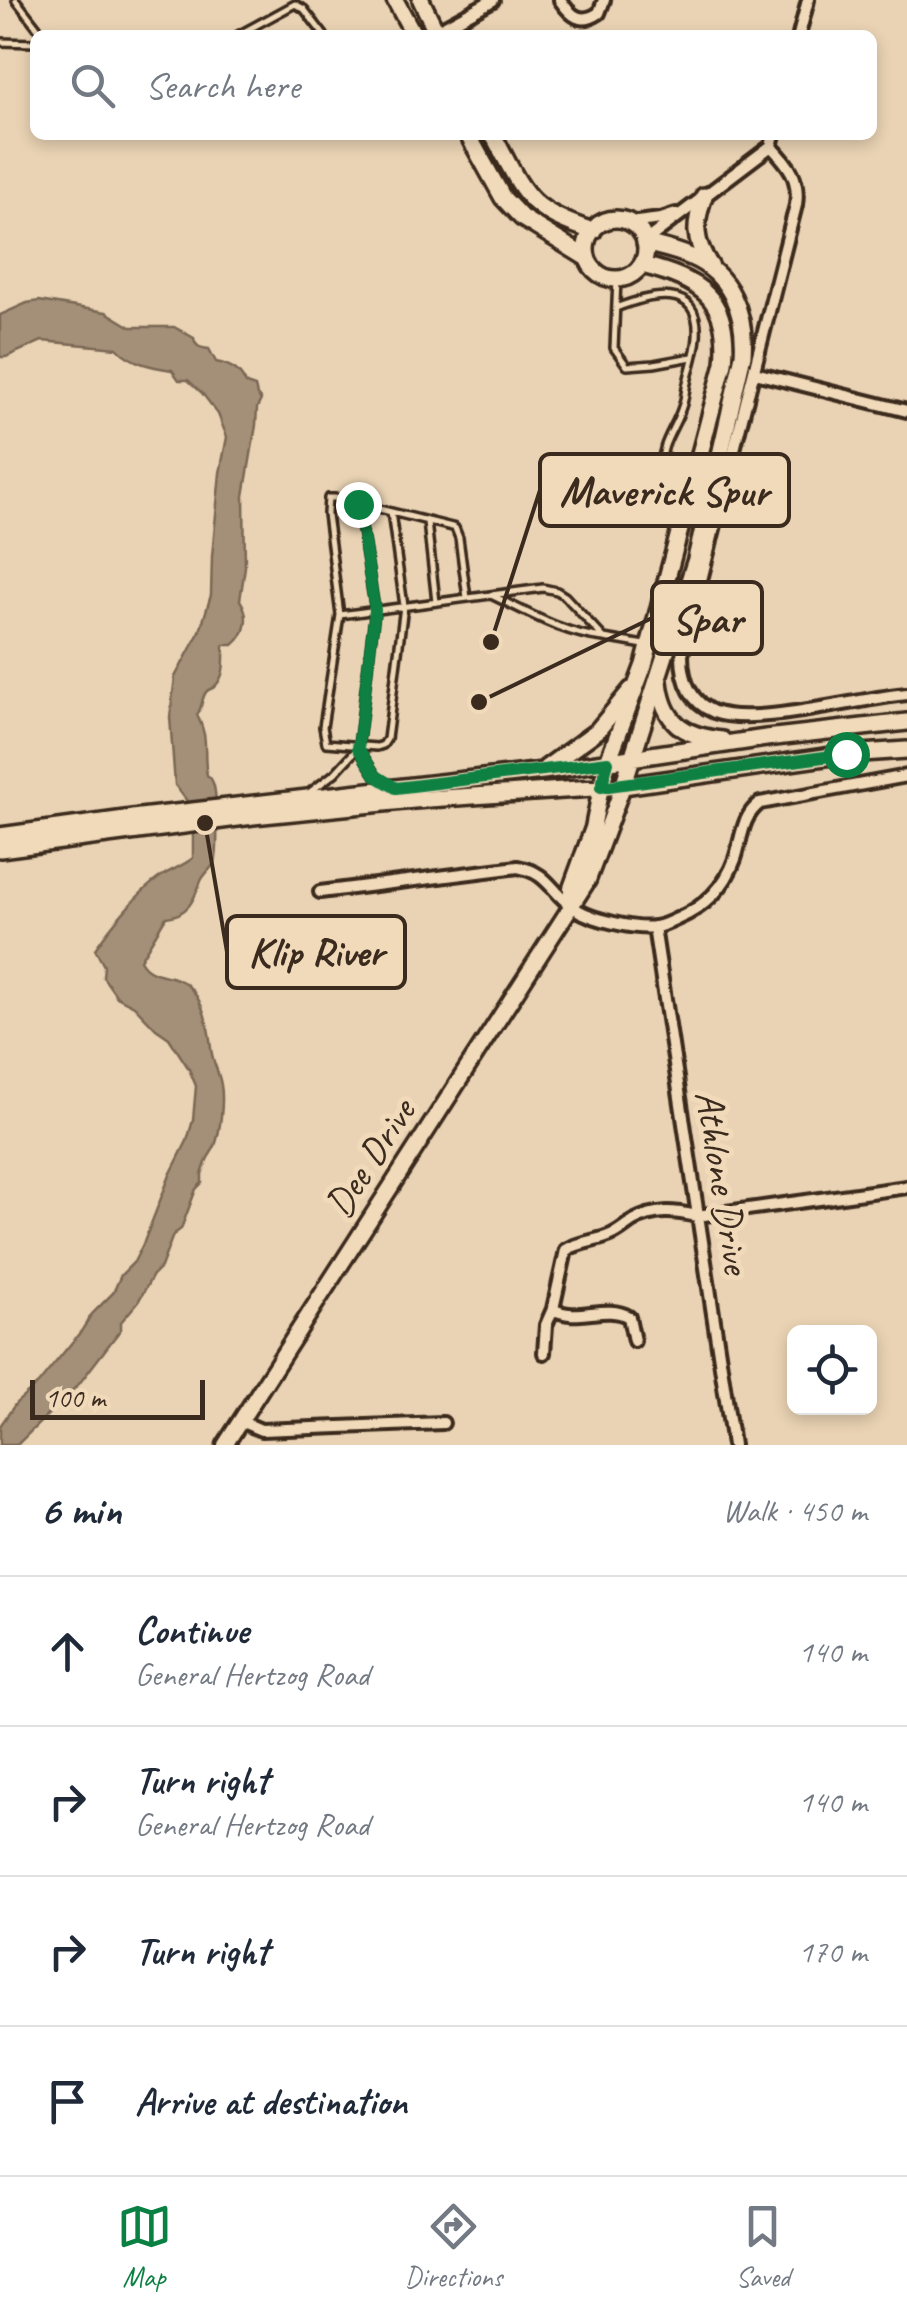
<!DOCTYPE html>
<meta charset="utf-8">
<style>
body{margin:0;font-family:Caveat,sans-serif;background:#f2f2f3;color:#1f2937}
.controls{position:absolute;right:30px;bottom:30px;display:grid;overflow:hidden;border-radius:15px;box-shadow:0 5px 15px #0003}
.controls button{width:90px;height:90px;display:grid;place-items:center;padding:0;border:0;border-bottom:2px solid #e0e1e3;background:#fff;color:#1f2937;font:50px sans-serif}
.scale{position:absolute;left:30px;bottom:25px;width:175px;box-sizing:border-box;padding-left:10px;border:5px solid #3b2a1e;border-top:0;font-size:28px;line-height:35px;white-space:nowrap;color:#3b2a1e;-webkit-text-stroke:8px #f1daba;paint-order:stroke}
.stop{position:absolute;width:30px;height:30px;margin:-22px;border:8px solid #0b8043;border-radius:50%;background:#fff}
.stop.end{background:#0b8043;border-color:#fff;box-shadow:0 2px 10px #0008}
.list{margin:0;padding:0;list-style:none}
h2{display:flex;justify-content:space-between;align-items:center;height:130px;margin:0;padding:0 40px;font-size:42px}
h2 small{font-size:32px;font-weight:400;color:#747a83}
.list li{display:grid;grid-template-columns:65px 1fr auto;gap:30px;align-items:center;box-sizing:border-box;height:150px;padding:0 40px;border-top:2px solid #e0e1e3}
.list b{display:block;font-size:38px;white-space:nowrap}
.list p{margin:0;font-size:32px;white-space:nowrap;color:#747a83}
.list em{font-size:32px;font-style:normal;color:#747a83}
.icon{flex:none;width:55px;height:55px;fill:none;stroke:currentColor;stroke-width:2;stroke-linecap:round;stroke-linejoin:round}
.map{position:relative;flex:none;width:907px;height:1445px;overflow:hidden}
.search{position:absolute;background:#fff;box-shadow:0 5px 15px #0003;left:30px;right:30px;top:30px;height:110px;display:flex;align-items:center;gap:25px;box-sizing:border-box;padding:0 35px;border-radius:15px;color:#747a83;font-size:38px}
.sheet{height:730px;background:#fff}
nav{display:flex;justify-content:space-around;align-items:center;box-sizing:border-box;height:140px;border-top:2px solid #e0e1e3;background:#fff;font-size:28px;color:#747a83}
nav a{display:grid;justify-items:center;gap:5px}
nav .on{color:#0b8043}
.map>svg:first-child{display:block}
</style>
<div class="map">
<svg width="907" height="1445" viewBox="0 0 907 1445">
<rect width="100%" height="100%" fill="#ead3b4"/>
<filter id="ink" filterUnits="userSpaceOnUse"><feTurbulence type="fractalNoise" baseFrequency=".01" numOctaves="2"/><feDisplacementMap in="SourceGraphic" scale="20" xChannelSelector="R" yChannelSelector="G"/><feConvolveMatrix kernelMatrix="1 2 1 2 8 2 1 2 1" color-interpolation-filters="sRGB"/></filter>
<g filter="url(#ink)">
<path fill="#a49078" stroke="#7a6754" stroke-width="2.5" d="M 39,301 L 106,312 L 131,327 L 174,327 L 194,338 C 195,347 201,348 209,349 L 216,362 C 231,365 240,370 246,384 L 255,387 L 257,395 L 261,400 L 257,408 L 256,425 L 244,496 L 245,567 L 240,600 C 250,615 247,634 233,645 L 224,645 C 224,659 226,677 214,687 C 212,689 209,689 207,691 C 201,697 203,707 197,715 C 208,735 204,747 206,769 C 208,783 207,769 213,783 C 217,793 219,852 215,862 C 212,868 204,874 201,881 C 194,899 189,915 166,917 L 140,960 C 150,979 172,972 186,984 C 203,998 209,1027 211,1048 C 212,1061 219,1072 221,1085 C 224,1101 220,1132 215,1146 C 213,1151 209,1155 207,1160 C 205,1165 204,1170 202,1174 L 202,1183 L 196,1189 L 181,1229 L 173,1235 L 161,1267 L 153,1275 L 138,1302 L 121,1322 L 121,1329 L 79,1384 L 17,1445 L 0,1445 L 0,1426 L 16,1403 L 38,1384 L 82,1330 L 92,1314 L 113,1293 L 121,1275 L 134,1262 L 144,1242 L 170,1175 L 187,1141 L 193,1120 L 196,1086 L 189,1069 L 169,1038 L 156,1029 L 134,1006 L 117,997 L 103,977 L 104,966 L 95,949 C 110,927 142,887 165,874 C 175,868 184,865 193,858 L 193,833 L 187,801 L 175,785 L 170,717 L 175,677 L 200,631 L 211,595 L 212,556 L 220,473 L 227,437 L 218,414 L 202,393 L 188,380 L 179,380 L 172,370 C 152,367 131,363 117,348 L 42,341 L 6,357 L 0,357 L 0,315 L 27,303 Z"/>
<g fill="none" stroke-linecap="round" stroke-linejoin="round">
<defs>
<path id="lane" d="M 16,0 L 43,35
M 238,35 L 295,4 L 304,9 L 324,35
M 0,42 L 35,43
M 617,279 L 614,348 L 627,366 L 654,364 L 692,357
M 616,308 C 649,295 701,281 697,337 C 696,353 690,368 687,383 C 685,391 685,399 682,407 C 676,427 660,444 662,466 C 681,480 696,472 716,463
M 391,512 L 404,606 L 387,739 L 383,745 L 377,747 L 326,743 L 323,727 L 340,615 L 327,514 L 328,498 L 335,498 L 452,527 L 455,528 L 459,538 L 467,598
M 427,522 L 436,602
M 493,596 C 529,613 564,634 604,638
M 340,615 L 543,588 L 557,591 L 565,596 L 604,638 L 644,645
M 358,748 L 376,776 L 387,784
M 310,792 L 335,773 L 358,748 L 375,610 L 358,504"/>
<path id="street" d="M 560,0 C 571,16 581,25 599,13 L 604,0
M 429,35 L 493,0
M 799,35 L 808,0
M 771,146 C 789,165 800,178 796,205 L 682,655 C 682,680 690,702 714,712 C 754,727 860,698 907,694
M 629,223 L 661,219 L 676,214
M 644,242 L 771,146 L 774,135
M 755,373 L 907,411
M 320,892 L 518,867 C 549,873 550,891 573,907 C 589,919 635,930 655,927 C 662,926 671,922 677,919 C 705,907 725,887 735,859 C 742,839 741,817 760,803 L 907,776
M 654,927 L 733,1445
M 634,1341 L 629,1317 C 605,1303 577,1323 553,1309 L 566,1250 C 580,1241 597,1242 613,1234 C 620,1231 626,1225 633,1221 C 655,1209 674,1211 697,1216 L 907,1187
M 544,1353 L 546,1325 L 553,1309
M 240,1421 L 261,1430 L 443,1423"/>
<path id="secondary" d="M 571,906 L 571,888 L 593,828 L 601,787
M 225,1445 L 588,880 L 623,786"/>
<path id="primary" d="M 395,0 L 414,35
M 421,0 L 438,35
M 468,135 L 503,198 L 522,218 L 587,258
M 493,135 C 525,194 525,209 593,231
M 704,196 C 694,225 693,240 711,267
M586 249a30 30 0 1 1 60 0a30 30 0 1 1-60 0Z
M 659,681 C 663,722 683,736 722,740
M 546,768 L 597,731 L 631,690
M 623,786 L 696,559 L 743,355 C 746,314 731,274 691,257 C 676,250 660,247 645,243
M 601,787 L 608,761 L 644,665 L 724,363 C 731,298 699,279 642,265
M 0,836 L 140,817 L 543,771 L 766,738 L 907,722
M 0,849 L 253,816 L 414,800 L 623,786 L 846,754 L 907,750"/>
</defs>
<use href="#lane" stroke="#3b2a1e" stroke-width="12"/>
<use href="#street" stroke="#3b2a1e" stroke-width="18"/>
<use href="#secondary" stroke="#3b2a1e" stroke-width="21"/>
<use href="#primary" stroke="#3b2a1e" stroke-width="22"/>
<use href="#lane" stroke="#f1daba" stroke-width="5"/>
<use href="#street" stroke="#f1daba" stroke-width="10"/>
<use href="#secondary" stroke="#f1daba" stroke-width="14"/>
<use href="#primary" stroke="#f1daba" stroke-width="15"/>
</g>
</g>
<g fill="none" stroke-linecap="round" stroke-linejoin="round" filter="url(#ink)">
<path stroke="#0b8043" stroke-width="12" d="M 358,504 L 375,610 L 358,748 L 376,776 L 396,788 L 608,762 L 601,787 L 846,754"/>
</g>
<g text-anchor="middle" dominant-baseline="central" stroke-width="10" stroke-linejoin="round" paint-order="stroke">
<g font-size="40" fill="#3b2a1e" stroke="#f1daba">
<text transform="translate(370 1158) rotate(-57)">Dee Drive</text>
<text transform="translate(723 1182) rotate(81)">Athlone Drive</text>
</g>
</g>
<path fill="none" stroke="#3b2a1e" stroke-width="4" d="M491 642L540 490M479 702L652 618M205 823L227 952"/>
<g fill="#3b2a1e" stroke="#f1daba" stroke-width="4">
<circle cx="491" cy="642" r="10"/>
<circle cx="479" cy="702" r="10"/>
<circle cx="205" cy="823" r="10"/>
</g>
<g fill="#f1daba" stroke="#3b2a1e" stroke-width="4">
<rect x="540" y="454" width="249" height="72" rx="10"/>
<rect x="652" y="582" width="110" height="72" rx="10"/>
<rect x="227" y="916" width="178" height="72" rx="10"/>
</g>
<g font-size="42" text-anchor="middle" font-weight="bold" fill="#3b2a1e">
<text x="664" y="505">Maverick Spur</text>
<text x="707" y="633">Spar</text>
<text x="316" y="966">Klip River</text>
</g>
</svg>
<div class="controls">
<button><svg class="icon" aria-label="locate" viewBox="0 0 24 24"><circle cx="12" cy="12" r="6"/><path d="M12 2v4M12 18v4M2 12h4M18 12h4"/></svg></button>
</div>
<div class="scale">100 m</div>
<div class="stop" style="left:846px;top:754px"></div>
<div class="stop end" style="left:358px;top:504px"></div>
<div class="search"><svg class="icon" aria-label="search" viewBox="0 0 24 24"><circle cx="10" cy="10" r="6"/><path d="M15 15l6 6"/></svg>Search here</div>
</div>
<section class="sheet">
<h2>6 min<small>Walk · 450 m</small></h2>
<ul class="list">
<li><svg class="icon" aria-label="ahead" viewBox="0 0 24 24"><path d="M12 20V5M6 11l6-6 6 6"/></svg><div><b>Continue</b><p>General Hertzog Road</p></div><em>140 m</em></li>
<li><svg class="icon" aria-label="right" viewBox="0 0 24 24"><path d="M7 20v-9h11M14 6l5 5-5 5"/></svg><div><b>Turn right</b><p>General Hertzog Road</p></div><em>140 m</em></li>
<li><svg class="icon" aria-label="right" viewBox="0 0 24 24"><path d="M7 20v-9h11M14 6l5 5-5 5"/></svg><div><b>Turn right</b></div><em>170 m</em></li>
<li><svg class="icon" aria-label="arrive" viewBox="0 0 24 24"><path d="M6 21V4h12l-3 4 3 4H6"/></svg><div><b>Arrive at destination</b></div></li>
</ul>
</section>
<nav>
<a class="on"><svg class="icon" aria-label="map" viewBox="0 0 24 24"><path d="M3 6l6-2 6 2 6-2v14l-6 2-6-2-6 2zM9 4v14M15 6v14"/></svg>Map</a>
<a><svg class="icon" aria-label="directions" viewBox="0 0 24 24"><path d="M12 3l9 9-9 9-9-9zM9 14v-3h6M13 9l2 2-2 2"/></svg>Directions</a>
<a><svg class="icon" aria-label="saved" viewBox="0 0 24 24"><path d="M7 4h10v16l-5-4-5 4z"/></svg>Saved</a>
</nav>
